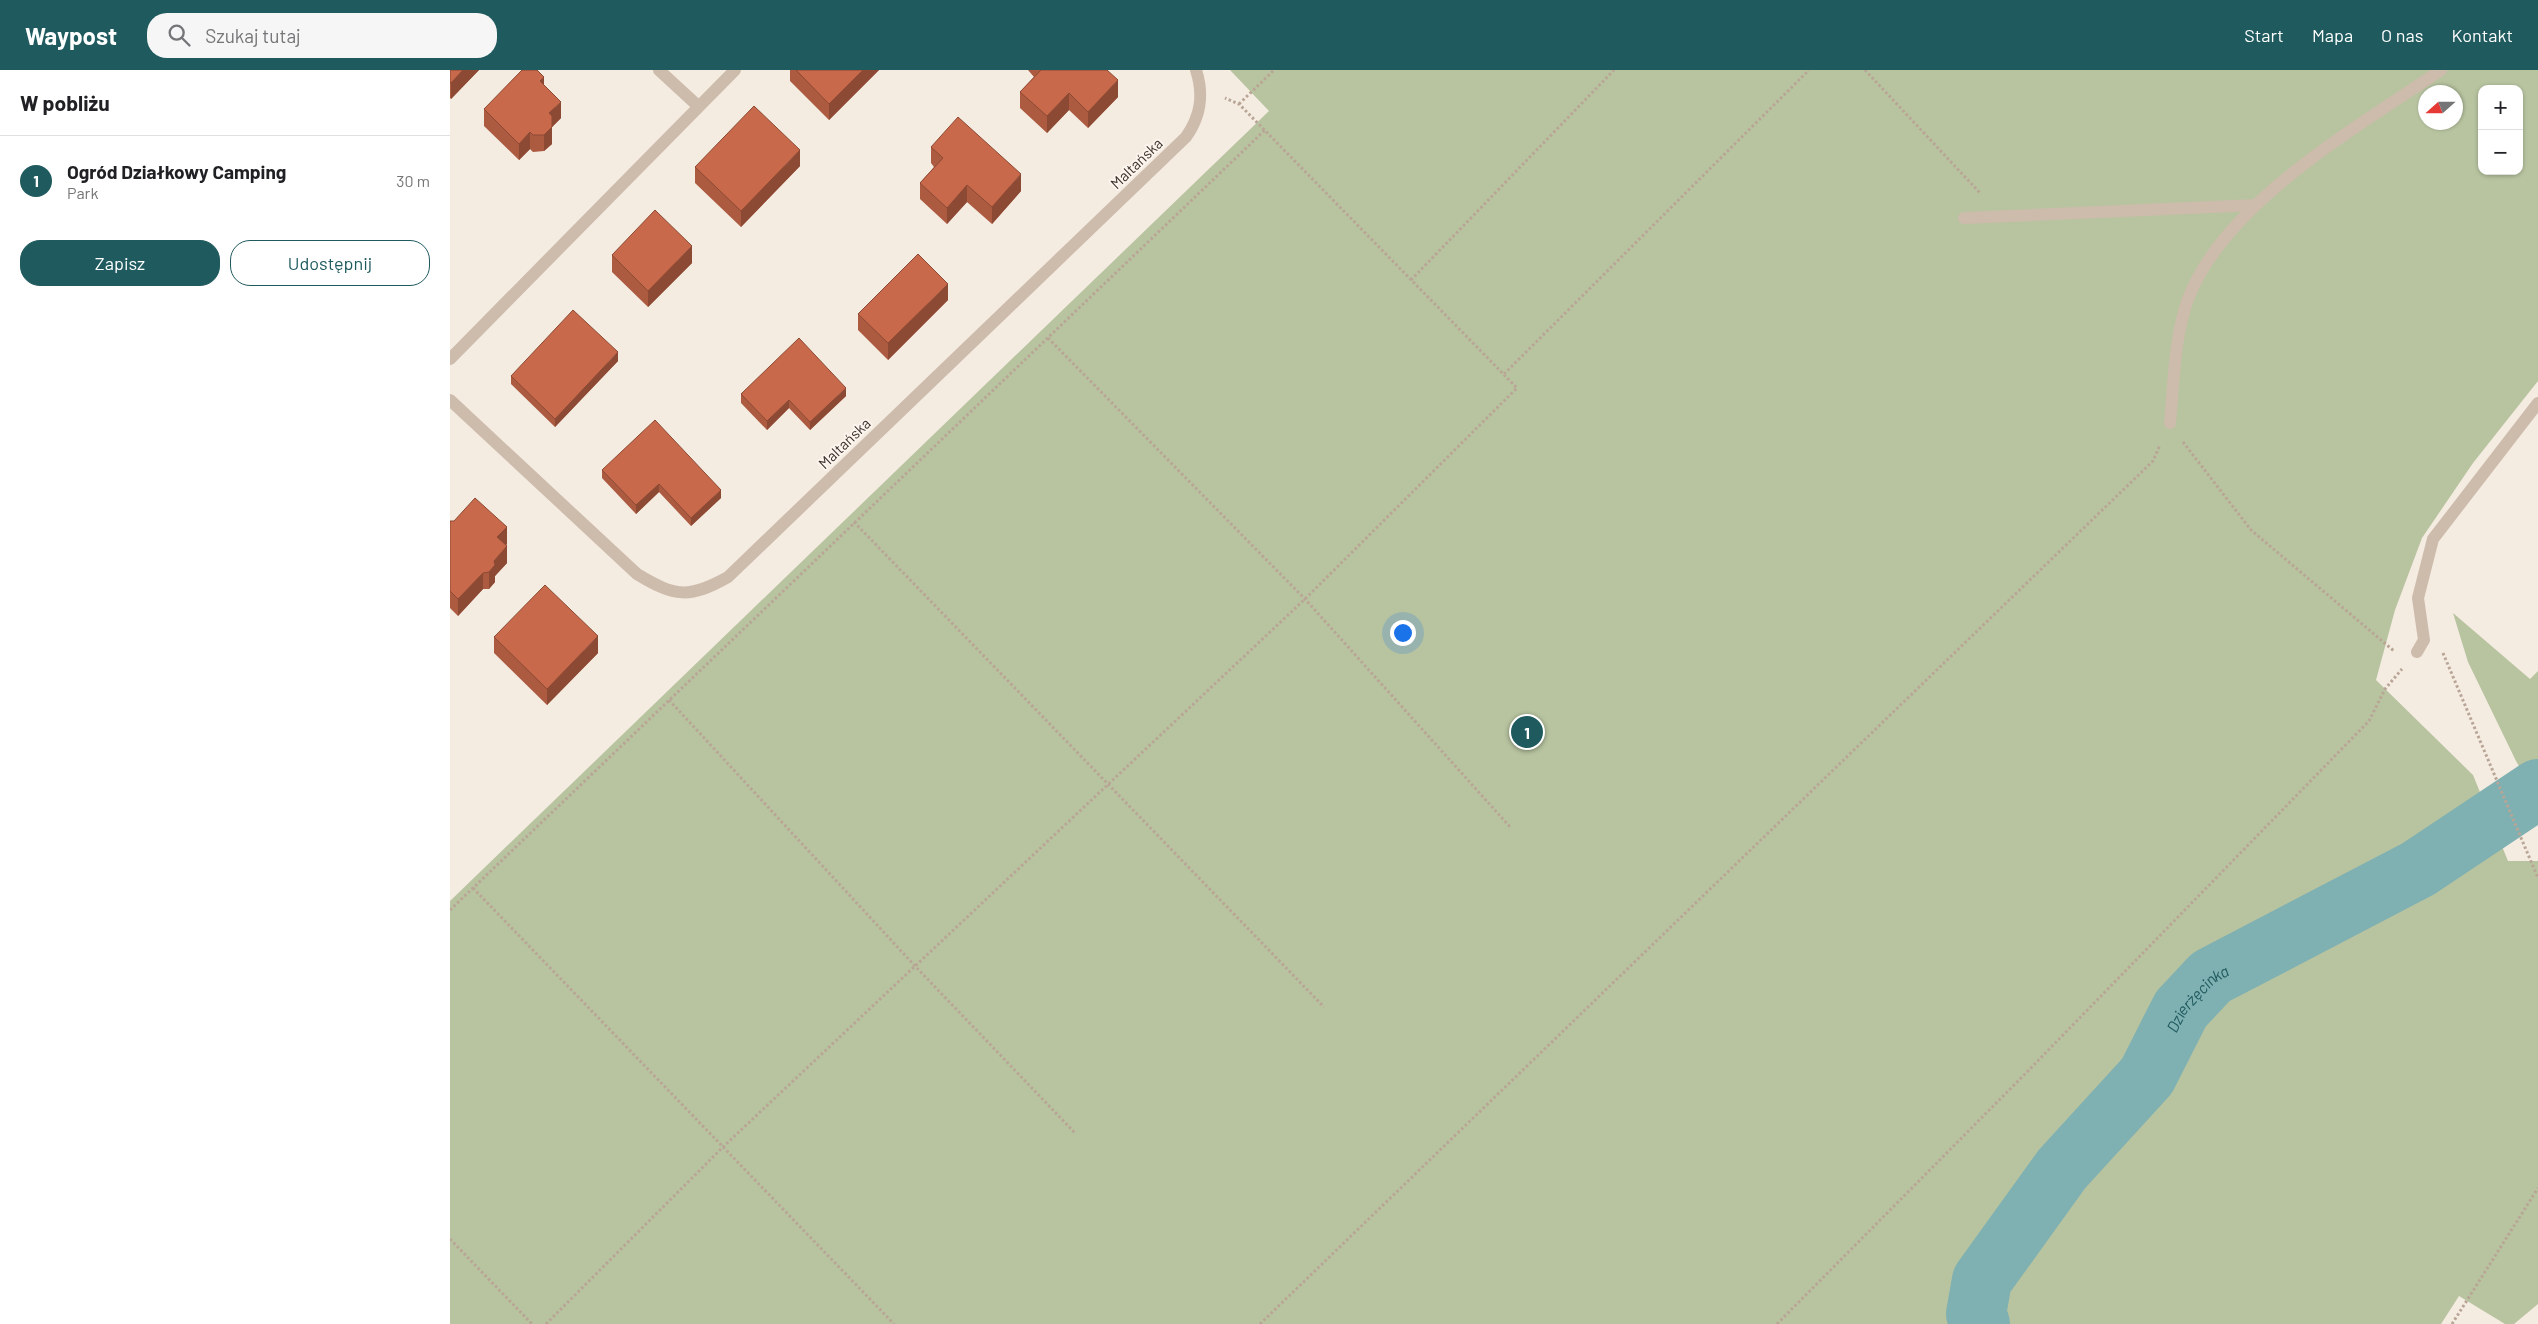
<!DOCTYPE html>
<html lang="pl">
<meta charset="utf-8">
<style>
body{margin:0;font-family:Barlow,sans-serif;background:#f6f6f6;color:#202124}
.controls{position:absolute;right:15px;top:15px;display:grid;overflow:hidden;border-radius:10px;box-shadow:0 1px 4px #0004}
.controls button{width:45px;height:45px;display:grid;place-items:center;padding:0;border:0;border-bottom:1px solid #e0e0e0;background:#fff;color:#202124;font:25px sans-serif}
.compass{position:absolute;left:1968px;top:15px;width:45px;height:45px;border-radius:50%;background:#fff;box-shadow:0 1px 4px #0004;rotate:249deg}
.you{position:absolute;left:952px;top:562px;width:18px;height:18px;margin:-12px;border:4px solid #fff;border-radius:50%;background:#1a73e8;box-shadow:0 0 0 8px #1a73e833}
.badge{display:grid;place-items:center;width:32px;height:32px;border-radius:50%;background:#1f5a5e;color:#fff;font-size:16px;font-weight:700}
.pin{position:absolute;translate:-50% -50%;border:2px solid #fff;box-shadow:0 1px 5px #0006}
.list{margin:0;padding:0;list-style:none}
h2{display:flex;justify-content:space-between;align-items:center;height:65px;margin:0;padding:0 20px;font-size:21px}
h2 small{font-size:16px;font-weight:400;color:#757577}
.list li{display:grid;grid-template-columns:32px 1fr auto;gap:15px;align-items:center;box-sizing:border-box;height:90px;padding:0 20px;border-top:1px solid #e0e0e0}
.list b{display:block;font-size:19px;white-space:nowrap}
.list p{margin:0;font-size:16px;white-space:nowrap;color:#757577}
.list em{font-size:16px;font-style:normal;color:#757577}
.actions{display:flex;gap:10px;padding:15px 20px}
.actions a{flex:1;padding:11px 0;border:1px solid #1f5a5e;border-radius:20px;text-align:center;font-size:18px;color:#1f5a5e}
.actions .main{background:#1f5a5e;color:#fff}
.icon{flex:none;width:28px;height:28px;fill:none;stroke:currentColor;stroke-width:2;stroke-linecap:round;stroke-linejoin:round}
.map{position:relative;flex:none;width:2088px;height:1254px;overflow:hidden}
header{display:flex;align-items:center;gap:30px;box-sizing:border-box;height:70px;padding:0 25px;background:#1f5a5e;color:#fff}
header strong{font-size:24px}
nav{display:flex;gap:28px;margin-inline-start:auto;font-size:18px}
.search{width:350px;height:45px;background:#f6f6f6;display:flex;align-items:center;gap:12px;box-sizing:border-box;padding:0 18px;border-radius:20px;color:#757577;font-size:19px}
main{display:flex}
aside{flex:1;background:#fff}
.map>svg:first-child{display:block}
</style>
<header>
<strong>Waypost</strong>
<div class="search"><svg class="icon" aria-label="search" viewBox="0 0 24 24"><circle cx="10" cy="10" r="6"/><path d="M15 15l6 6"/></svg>Szukaj tutaj</div>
<nav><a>Start</a><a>Mapa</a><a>O nas</a><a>Kontakt</a></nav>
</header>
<main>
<aside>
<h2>W pobliżu<small></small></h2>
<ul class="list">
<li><span class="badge">1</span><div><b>Ogród Działkowy Camping</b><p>Park</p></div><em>30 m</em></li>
</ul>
<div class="actions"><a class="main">Zapisz</a><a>Udostępnij</a></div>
</aside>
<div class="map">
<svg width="2088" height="1254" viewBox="0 0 2088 1254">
<rect width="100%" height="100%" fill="#f4ebe1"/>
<path fill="#b8c4a0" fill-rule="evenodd" d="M 780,0 L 2088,0 L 2088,311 L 2023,393 L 1972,468 L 1945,540 L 1926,610 L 2023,705 L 2058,791 L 2088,791 L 2088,1234 L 2064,1254 L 2055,1254 L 2009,1226 L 1991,1254 L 0,1254 L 0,831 L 819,41 ZM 2032,19 L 2069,19 L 2069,101 L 2032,101 ZM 1976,22 L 2006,22 L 2006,52 L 1976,52 Z
M 2003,543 L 2080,609 L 2088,601 L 2088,729 L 2066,691 L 2018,592 Z"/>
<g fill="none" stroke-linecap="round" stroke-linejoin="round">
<path stroke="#7fb0b2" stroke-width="60" id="s1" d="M 1530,1254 L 1526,1244 L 1532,1210 L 1612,1099 L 1697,1006 L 1731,939 L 1761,907 L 1968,799 L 2088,719"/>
<path stroke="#b9a596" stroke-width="3" stroke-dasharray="2.5 2.5" stroke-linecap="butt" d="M 1415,0 L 1531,124
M 789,34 L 824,0
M 961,210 L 1164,0
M 598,268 L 855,529 L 1061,758
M 1054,304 L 1359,0
M 1733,372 L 1801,460 L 1944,581
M 404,452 L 874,937
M 1993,583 L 2088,808
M 219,630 L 465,896 L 625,1063
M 23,818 L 444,1254
M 0,840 L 815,60
M 0,1169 L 82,1254
M 96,1254 L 274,1076 L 855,529 L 1067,318 L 789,34 L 775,28
M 810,1254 L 1703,391 L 1710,375
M 1327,1254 L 1575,1004 L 1919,651 L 1935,619 L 1952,599
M 2002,1254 L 2088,1118"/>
<path stroke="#cdbbac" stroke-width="12" d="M 209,0 L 248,36
M 1514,148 L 1806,135
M 0,289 L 285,0
M 0,330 L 187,504 C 225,527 239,529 278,507 L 736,67 C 751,46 754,25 746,0
M 1720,353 C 1724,312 1724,268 1738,229 C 1775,132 1908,57 1991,0
M 1967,582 L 1974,570 L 1968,528 L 1983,469 L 2088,333"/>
</g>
<path fill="#ac5a40" d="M 0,0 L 29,0 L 1,29 L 0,28 Z
M 340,0 L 429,0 L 379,50 L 340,11 Z
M 578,0 L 657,0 L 668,27 L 638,58 L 619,40 L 597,63 L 570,38 L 570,22 L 584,7 Z
M 94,15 L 111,48 L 102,57 L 102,74 L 94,81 L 83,82 L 80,79 L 69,90 L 34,56 L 34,39 Z
M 481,77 L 571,121 L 542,154 L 517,132 L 497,154 L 470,129 L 470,113 L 484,97 L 481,93 Z
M 350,96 L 291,157 L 245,113 L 245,97 Z
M 162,185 L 242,193 L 198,237 L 162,202 Z
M 498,230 L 438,290 L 408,260 L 408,244 Z
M 168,291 L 105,357 L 61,314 L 61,306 Z
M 291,324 L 396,326 L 360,360 L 339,338 L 317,360 L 291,333 Z
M 152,400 L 271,428 L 241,456 L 209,422 L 186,444 L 152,408 Z
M 0,451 L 57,474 L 56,475 L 57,493 L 45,506 L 45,512 L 39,519 L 33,519 L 8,546 L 0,538 Z
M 44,567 L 148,583 L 97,635 L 44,583 Z"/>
<path fill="#8c4a34" d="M 13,0 L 29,0 L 1,29 L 1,13 Z
M 413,0 L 429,0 L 379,50 L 379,34 Z
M 94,7 L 94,23 L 90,11 Z
M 668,10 L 668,27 L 638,58 L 638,42 Z
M 619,23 L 619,40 L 597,63 L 597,46 Z
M 111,32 L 111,48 L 99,60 L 99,43 Z
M 102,57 L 102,74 L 94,81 L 94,65 Z
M 80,62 L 80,79 L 69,90 L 69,74 Z
M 350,80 L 350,96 L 291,157 L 291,141 Z
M 571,104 L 571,121 L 542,154 L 542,137 Z
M 517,115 L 517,132 L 497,154 L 497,138 Z
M 242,176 L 242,193 L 198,237 L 198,221 Z
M 498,214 L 498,230 L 438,290 L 438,273 Z
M 168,282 L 168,291 L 105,357 L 105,349 Z
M 396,318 L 396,326 L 360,360 L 360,352 Z
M 339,330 L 339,338 L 317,360 L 317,351 Z
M 209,414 L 209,422 L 186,444 L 186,435 Z
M 271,420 L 271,428 L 241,456 L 241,448 Z
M 57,457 L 57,474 L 47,484 L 47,467 Z
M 57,476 L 57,493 L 45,506 L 45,512 L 39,519 L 39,502 L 44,491 Z
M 33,503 L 33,519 L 8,546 L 8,529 Z
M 148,566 L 148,583 L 97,635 L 97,619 Z"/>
<path fill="#c8694b" stroke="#8c4a34" d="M 0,0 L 13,0 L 1,13 L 0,12 Z
M 72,0 L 87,0 L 94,7 L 90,11 L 111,32 L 99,43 L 102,46 L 102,57 L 94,65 L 83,65 L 80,62 L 69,74 L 34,39 Z
M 346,0 L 413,0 L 379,34 Z
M 591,0 L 657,0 L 668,10 L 638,42 L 619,23 L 597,46 L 570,22 Z
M 304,36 L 350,80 L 291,141 L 245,97 Z
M 508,47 L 571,104 L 542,137 L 517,115 L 497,138 L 470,113 L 493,88 L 481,77 Z
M 205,140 L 242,176 L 198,221 L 162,185 Z
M 468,184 L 498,214 L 438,273 L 408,244 Z
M 123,240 L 168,282 L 105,349 L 61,306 Z
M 349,268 L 396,318 L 360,352 L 339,330 L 317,351 L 291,324 Z
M 205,350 L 271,420 L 241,448 L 209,414 L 186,435 L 152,400 Z
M 25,428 L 57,457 L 47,467 L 57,476 L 44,491 L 45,495 L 39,502 L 33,503 L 8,529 L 0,521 L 0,451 L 4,451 Z
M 95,515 L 148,566 L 97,619 L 44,567 Z"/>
<g text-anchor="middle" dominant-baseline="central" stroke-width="4" stroke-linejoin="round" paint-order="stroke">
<g font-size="15" fill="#3b302b" stroke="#fbf5ee">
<text transform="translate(686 93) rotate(-44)">Maltańska</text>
<text transform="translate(394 373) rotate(-44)">Maltańska</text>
</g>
<g font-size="16" font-style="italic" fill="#1f5a5e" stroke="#fbf5ee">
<text stroke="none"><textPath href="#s1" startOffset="402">Dzierżęcinka</textPath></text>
</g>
</g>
</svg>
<div class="controls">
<button>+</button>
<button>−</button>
</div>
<svg class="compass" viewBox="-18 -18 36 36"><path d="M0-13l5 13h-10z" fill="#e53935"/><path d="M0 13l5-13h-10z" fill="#757577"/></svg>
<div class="you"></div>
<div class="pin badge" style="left:1077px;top:662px">1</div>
</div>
</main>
